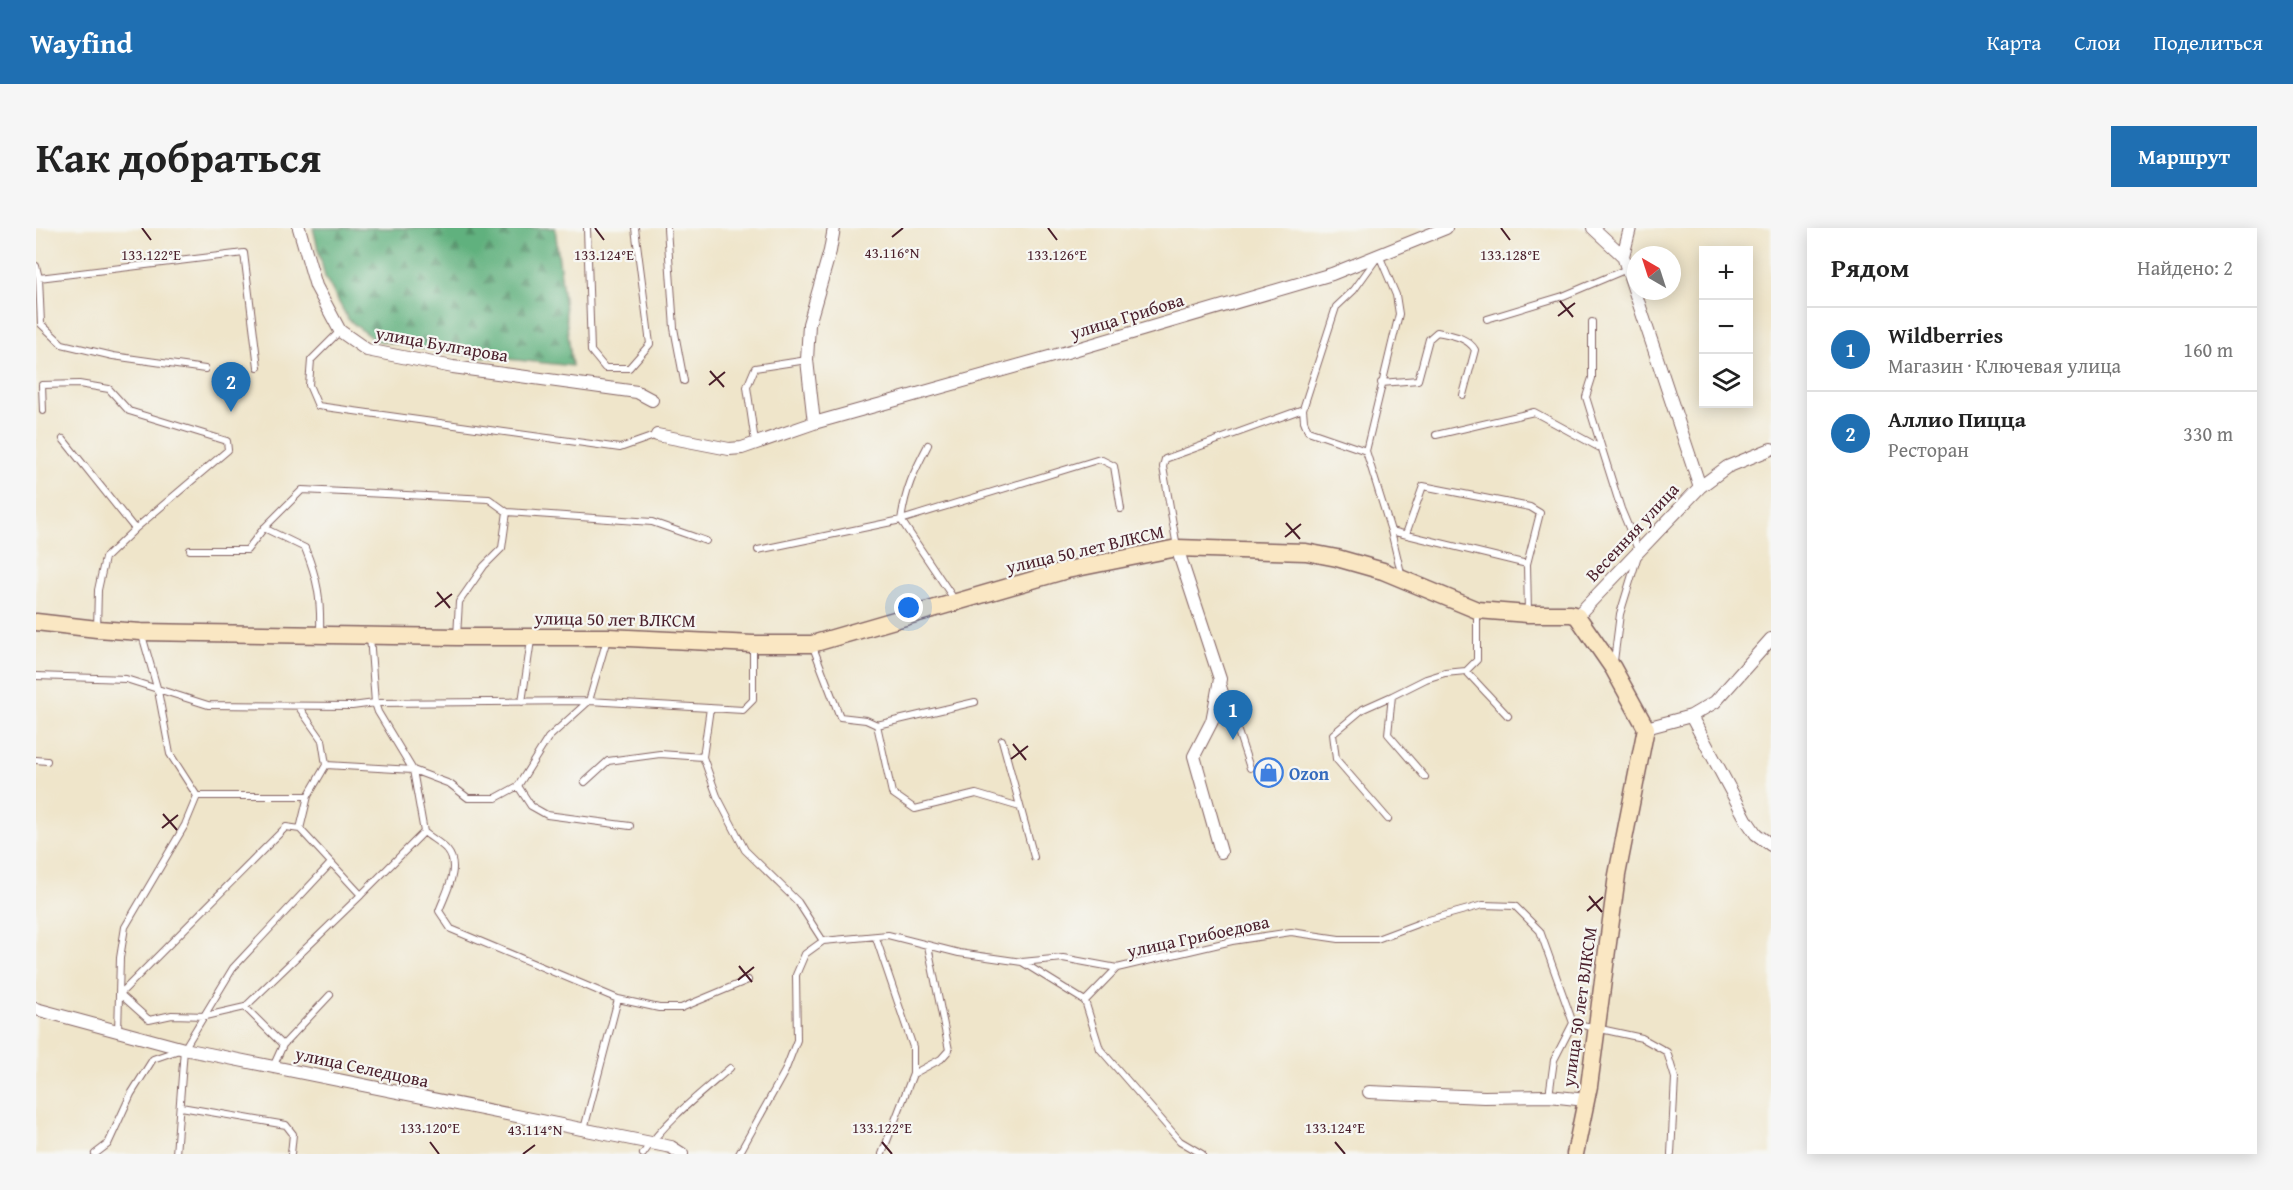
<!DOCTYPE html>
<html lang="ru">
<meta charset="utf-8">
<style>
body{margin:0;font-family:"Gentium Book Plus",serif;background:#f6f6f6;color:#222}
.controls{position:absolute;right:18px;top:18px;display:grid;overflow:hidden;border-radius:0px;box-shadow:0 3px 15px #0003}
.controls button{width:54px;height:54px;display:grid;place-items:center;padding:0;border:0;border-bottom:2px solid #e0e0e0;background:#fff;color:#222;font:30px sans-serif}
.compass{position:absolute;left:1591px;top:18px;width:54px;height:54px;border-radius:50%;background:#fff;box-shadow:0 3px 15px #0003;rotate:321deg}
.you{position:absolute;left:873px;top:380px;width:21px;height:21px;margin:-15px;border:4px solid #fff;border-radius:50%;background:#1a73e8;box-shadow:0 0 0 9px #1a73e833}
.badge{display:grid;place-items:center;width:39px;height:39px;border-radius:50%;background:#1f6fb2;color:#fff;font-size:20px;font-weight:700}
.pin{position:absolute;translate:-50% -50px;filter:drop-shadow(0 2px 3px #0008)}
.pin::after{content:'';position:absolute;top:32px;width:21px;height:18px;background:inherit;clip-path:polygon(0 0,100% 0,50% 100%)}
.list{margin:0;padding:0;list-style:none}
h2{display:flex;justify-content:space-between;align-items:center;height:78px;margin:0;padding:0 24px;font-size:26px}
h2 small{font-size:20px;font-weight:400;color:#767676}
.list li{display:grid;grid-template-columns:39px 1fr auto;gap:18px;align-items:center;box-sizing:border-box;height:84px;padding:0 24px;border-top:2px solid #e0e0e0}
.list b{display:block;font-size:22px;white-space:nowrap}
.list p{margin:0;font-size:20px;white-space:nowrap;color:#767676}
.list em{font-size:20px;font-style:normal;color:#767676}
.icon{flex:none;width:33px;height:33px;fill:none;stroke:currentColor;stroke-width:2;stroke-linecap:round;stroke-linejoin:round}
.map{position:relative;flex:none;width:1735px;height:926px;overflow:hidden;border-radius:0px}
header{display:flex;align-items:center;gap:36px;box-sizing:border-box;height:84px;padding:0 30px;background:#1f6fb2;color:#fff}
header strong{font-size:28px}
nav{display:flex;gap:33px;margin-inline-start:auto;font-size:21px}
.intro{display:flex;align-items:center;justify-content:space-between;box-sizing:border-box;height:144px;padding:0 36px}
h1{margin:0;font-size:42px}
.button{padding:15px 27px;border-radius:0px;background:#1f6fb2;color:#fff;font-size:21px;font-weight:700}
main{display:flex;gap:36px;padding:0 36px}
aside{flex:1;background:#fff;border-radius:0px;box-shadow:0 3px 15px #0003}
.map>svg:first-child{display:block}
</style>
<header>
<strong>Wayfind</strong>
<nav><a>Карта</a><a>Слои</a><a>Поделиться</a></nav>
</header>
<div class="intro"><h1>Как добраться</h1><a class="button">Маршрут</a></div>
<main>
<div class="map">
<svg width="1735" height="926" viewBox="0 0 1735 926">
<defs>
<pattern id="forest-firs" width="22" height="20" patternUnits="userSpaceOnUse" patternTransform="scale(1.5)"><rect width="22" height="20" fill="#60b17e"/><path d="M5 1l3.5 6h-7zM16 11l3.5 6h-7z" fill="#518f67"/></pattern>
</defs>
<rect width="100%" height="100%" fill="#f6f6f2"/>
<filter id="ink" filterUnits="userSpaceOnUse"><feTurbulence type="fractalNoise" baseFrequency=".0167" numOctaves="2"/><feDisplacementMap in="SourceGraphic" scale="12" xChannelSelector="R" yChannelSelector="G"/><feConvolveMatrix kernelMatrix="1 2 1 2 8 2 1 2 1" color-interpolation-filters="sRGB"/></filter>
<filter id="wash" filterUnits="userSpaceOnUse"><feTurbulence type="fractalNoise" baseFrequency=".008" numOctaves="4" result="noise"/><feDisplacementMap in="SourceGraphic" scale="24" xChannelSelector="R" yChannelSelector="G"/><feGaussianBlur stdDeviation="1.35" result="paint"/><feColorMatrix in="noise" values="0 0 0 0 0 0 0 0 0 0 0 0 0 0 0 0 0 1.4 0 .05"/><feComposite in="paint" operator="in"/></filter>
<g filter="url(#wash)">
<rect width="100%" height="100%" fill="#efe5ca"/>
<path fill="url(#forest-firs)" stroke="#556854" stroke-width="1.5" d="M 277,0 L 519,0 L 536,138 L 424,126 L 338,112 L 312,91 L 289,49 Z"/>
</g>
<g filter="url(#ink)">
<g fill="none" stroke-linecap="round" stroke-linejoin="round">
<defs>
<path id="lane" d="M 551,0 L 555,123 L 569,140 L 593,140 L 614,116 L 599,0
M 631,0 L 638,100 L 648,153
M 1343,27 L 1360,67 L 1363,86 L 1330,223 L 1355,303 L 1366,349
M 0,38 L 3,50 L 5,96 L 26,116 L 77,128 L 169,141
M 3,50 L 208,25 L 222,139
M 1451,91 L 1527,68 L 1591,41
M 1556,94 L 1556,150 L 1550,169 L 1566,221
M 304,103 L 275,132 L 273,157 L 282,178 L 584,220 L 621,207
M 1345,155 L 1382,152 L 1393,111 L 1401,104 C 1414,107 1432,109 1439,122 L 1427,167
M 7,183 L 6,157 L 43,156 L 73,161 L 93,183 L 191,213 L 192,222 L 99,301
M 1400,207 L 1498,184 L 1566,221 L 1585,281 L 1603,324 L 1584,386 L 1578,433
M 27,211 L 99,301 L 69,330 L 62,362 L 61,401
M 719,214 L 711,159 L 719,140 L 771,132
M 892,217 C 877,246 870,259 865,292 L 920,374
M 1330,223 L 1272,203 L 1268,193 L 1267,181 L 1300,79 L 1318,62 L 1341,30
M 228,300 L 269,320 C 282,352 285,371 284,405
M 1355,303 L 1491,336
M 1370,306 L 1387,258 L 1494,279 L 1504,285 L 1491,336 L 1492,385
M 1141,319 L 1127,239 L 1129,231 L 1267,181
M 154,322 L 211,322 L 228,300 L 266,262 L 453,271 L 471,284 L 616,294 L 670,313
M 722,322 L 865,292 L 1064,231 L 1078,238 L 1085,281
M 334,408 L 339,475 L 342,484 L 377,542 L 414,556 L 432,570 L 460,570 L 482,558 L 512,510 L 553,473 L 571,411
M 421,408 L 423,374 L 448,338 L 466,320 L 471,284
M 777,419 L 804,489 L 830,492 L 841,497 L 856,565 L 879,581 L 940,566 L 984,579
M 1430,443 L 1472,488
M 0,448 L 90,451 L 172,477 L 316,478 L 339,475 L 553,473 L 707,482 L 717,472 L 717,417
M 1186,455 L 1214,540
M 486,474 L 495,412
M 262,478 L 286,512 L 290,537
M 674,480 L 667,529 L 681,568 L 709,622 L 762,674 L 787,713
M 841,497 L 939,474
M 966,512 L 998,629
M 0,532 L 11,533
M 1389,549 L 1352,506 L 1356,468 L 1390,451 L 1409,445 L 1430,443 L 1441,432 L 1441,383
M 549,554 L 572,533 L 624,526 L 667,529
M 482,558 L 495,578 L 511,587 L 594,598
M 161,568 L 272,568
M 1352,591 L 1300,531 L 1297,506 L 1327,481 L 1356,468
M 264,601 L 250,599 L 84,766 L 113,792 L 136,787 L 170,788 L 209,779 L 325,667 L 264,601 L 272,568 L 290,537 L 377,542 L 388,604 C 395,610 405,615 411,622 C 426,639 409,666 403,683 L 415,701 L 582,771 L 548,901
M 325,667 L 388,604
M 840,710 L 877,819 L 877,846 L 846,926
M 986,734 L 1049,773 L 1064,821 L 1144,913 L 1166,926
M 582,771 L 623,780 L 645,780 L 712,752
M 1049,773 L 1081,740
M 209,779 L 247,817
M 82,804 L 84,730 L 89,699 L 149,597 L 161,568 L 134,526 L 122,463 L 106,407
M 237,839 L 247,817 L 294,767
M 877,846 L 905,831 L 913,822 L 892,718
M 1513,868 L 1518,832 L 1537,795
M 145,879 L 250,897 L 257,906 L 255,926
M 59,926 L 72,916 L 95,866 L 117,831 L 143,822
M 140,926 L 148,821 L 197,740 L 295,635
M 607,926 C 629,893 664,866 694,840
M 703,926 L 749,843 L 761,812 L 760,747 L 769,726 L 787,713 L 852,707 L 923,725 L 986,734 L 1027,730 L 1081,740 L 1196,713 L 1255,704 L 1303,711 L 1341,711 L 1389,693 L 1447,677 L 1479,678 L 1504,703 L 1537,795 L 1606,810 L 1631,824 L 1639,850 L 1635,926"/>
<path id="street" d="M 263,0 L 280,58 L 304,103 L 331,122 L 417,139 L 601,164 L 616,172
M 1557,0 L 1587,28
M 778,195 L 1031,124 L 1296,46 L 1410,0
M 621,207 L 693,221 L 706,220 L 778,195 L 771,132 L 773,96 L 794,23 L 798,0
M 1664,259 L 1691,239 L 1735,221
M 1141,320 L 1184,451 L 1176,493 L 1158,528 L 1185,624
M 1541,388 L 1664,259 L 1587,28 L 1594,0
M 1655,488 L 1711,593 L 1720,606 L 1735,617
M 1610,500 L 1655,488 L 1679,474 L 1735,411
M 0,781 L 148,821 L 635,919 L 646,926
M 1333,864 L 1448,869 L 1513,868 L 1550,872"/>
<path id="secondary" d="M 0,394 L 61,401 L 105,404 L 421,409 L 572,409 L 717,416 L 776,416 L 1031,342 L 1141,320 L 1270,324 L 1301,330 L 1347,343 L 1441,382 L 1492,386 L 1535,386 L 1541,388 L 1577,440 L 1610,500 L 1581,647 L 1553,858 L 1539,926"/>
</defs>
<use href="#lane" stroke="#846463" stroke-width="8"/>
<use href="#street" stroke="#846463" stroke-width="14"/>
<use href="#secondary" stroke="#846463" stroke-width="19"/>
<use href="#lane" stroke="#fff" stroke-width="6"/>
<use href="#street" stroke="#fff" stroke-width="12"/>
<use href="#secondary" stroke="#fae7c3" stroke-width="16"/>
</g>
</g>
<path fill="none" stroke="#4a1f2b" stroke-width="2" d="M 106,0 L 115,12M 559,0 L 568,12M 1012,0 L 1021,12M 1465,0 L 1474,12M 856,9 L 867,0M 1524,73 L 1537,89M 1522,88 L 1539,75M 674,143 L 688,159M 673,157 L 689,144M 1250,295 L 1264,311M 1249,309 L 1265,296M 401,364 L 414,380M 399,379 L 416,366M 977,516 L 990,532M 975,531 L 992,518M 127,586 L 141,602M 126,600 L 142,587M 1553,668 L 1566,684M 1551,683 L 1567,669M 703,738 L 716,754M 702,752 L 718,739M 394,914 L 403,926M 846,914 L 856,926M 1299,914 L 1309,926M 487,926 L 499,917"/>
<defs>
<symbol id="shop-ring" viewBox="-11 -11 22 22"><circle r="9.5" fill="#f6f6f2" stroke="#3f7fe0" stroke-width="1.5"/><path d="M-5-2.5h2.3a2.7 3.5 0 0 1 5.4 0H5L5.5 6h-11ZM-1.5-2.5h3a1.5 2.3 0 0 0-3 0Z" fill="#3f7fe0"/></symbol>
</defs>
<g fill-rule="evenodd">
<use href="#shop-ring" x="1216" y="528" width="33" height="33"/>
</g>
<g text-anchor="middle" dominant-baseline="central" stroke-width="4.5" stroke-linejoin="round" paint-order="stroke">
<g font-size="18" fill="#4a1f2b" stroke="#f6f6f2">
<text transform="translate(1091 88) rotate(-17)">улица Грибова</text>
<text transform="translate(406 116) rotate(10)">улица Булгарова</text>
<text transform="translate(1596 304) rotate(-47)">Весенняя улица</text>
<text transform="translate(1049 321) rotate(-13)">улица 50 лет ВЛКСМ</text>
<text transform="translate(579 391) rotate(1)">улица 50 лет ВЛКСМ</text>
<text transform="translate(1162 708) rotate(-12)">улица Грибоедова</text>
<text transform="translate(1543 779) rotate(-82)">улица 50 лет ВЛКСМ</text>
<text transform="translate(326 839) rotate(12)">улица Селедцова</text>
</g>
<g font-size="18" font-weight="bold" fill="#366cbe" stroke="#f6f6f2" text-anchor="start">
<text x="1253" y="545">Ozon</text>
</g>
</g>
<g font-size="15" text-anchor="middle" fill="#4a1f2b" stroke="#f6f6f2" stroke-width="4.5" stroke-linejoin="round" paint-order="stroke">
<text x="856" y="30">43.116°N</text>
<text x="1021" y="32">133.126°E</text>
<text x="115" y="32">133.122°E</text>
<text x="568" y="32">133.124°E</text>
<text x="1474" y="32">133.128°E</text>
<text x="394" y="905">133.120°E</text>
<text x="846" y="905">133.122°E</text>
<text x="1299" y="905">133.124°E</text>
<text x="499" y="907">43.114°N</text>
</g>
</svg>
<div class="controls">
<button>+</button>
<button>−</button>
<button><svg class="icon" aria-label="layers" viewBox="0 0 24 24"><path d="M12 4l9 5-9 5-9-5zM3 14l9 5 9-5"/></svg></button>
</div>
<svg class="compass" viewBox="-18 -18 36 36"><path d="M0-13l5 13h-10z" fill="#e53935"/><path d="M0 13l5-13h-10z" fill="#767676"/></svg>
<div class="you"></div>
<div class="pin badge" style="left:1197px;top:512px">1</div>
<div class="pin badge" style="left:195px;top:184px">2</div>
</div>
<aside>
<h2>Рядом<small>Найдено: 2</small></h2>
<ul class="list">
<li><span class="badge">1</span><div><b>Wildberries</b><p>Магазин · Ключевая улица</p></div><em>160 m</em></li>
<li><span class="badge">2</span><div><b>Аллио Пицца</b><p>Ресторан</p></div><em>330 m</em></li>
</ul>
</aside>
</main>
